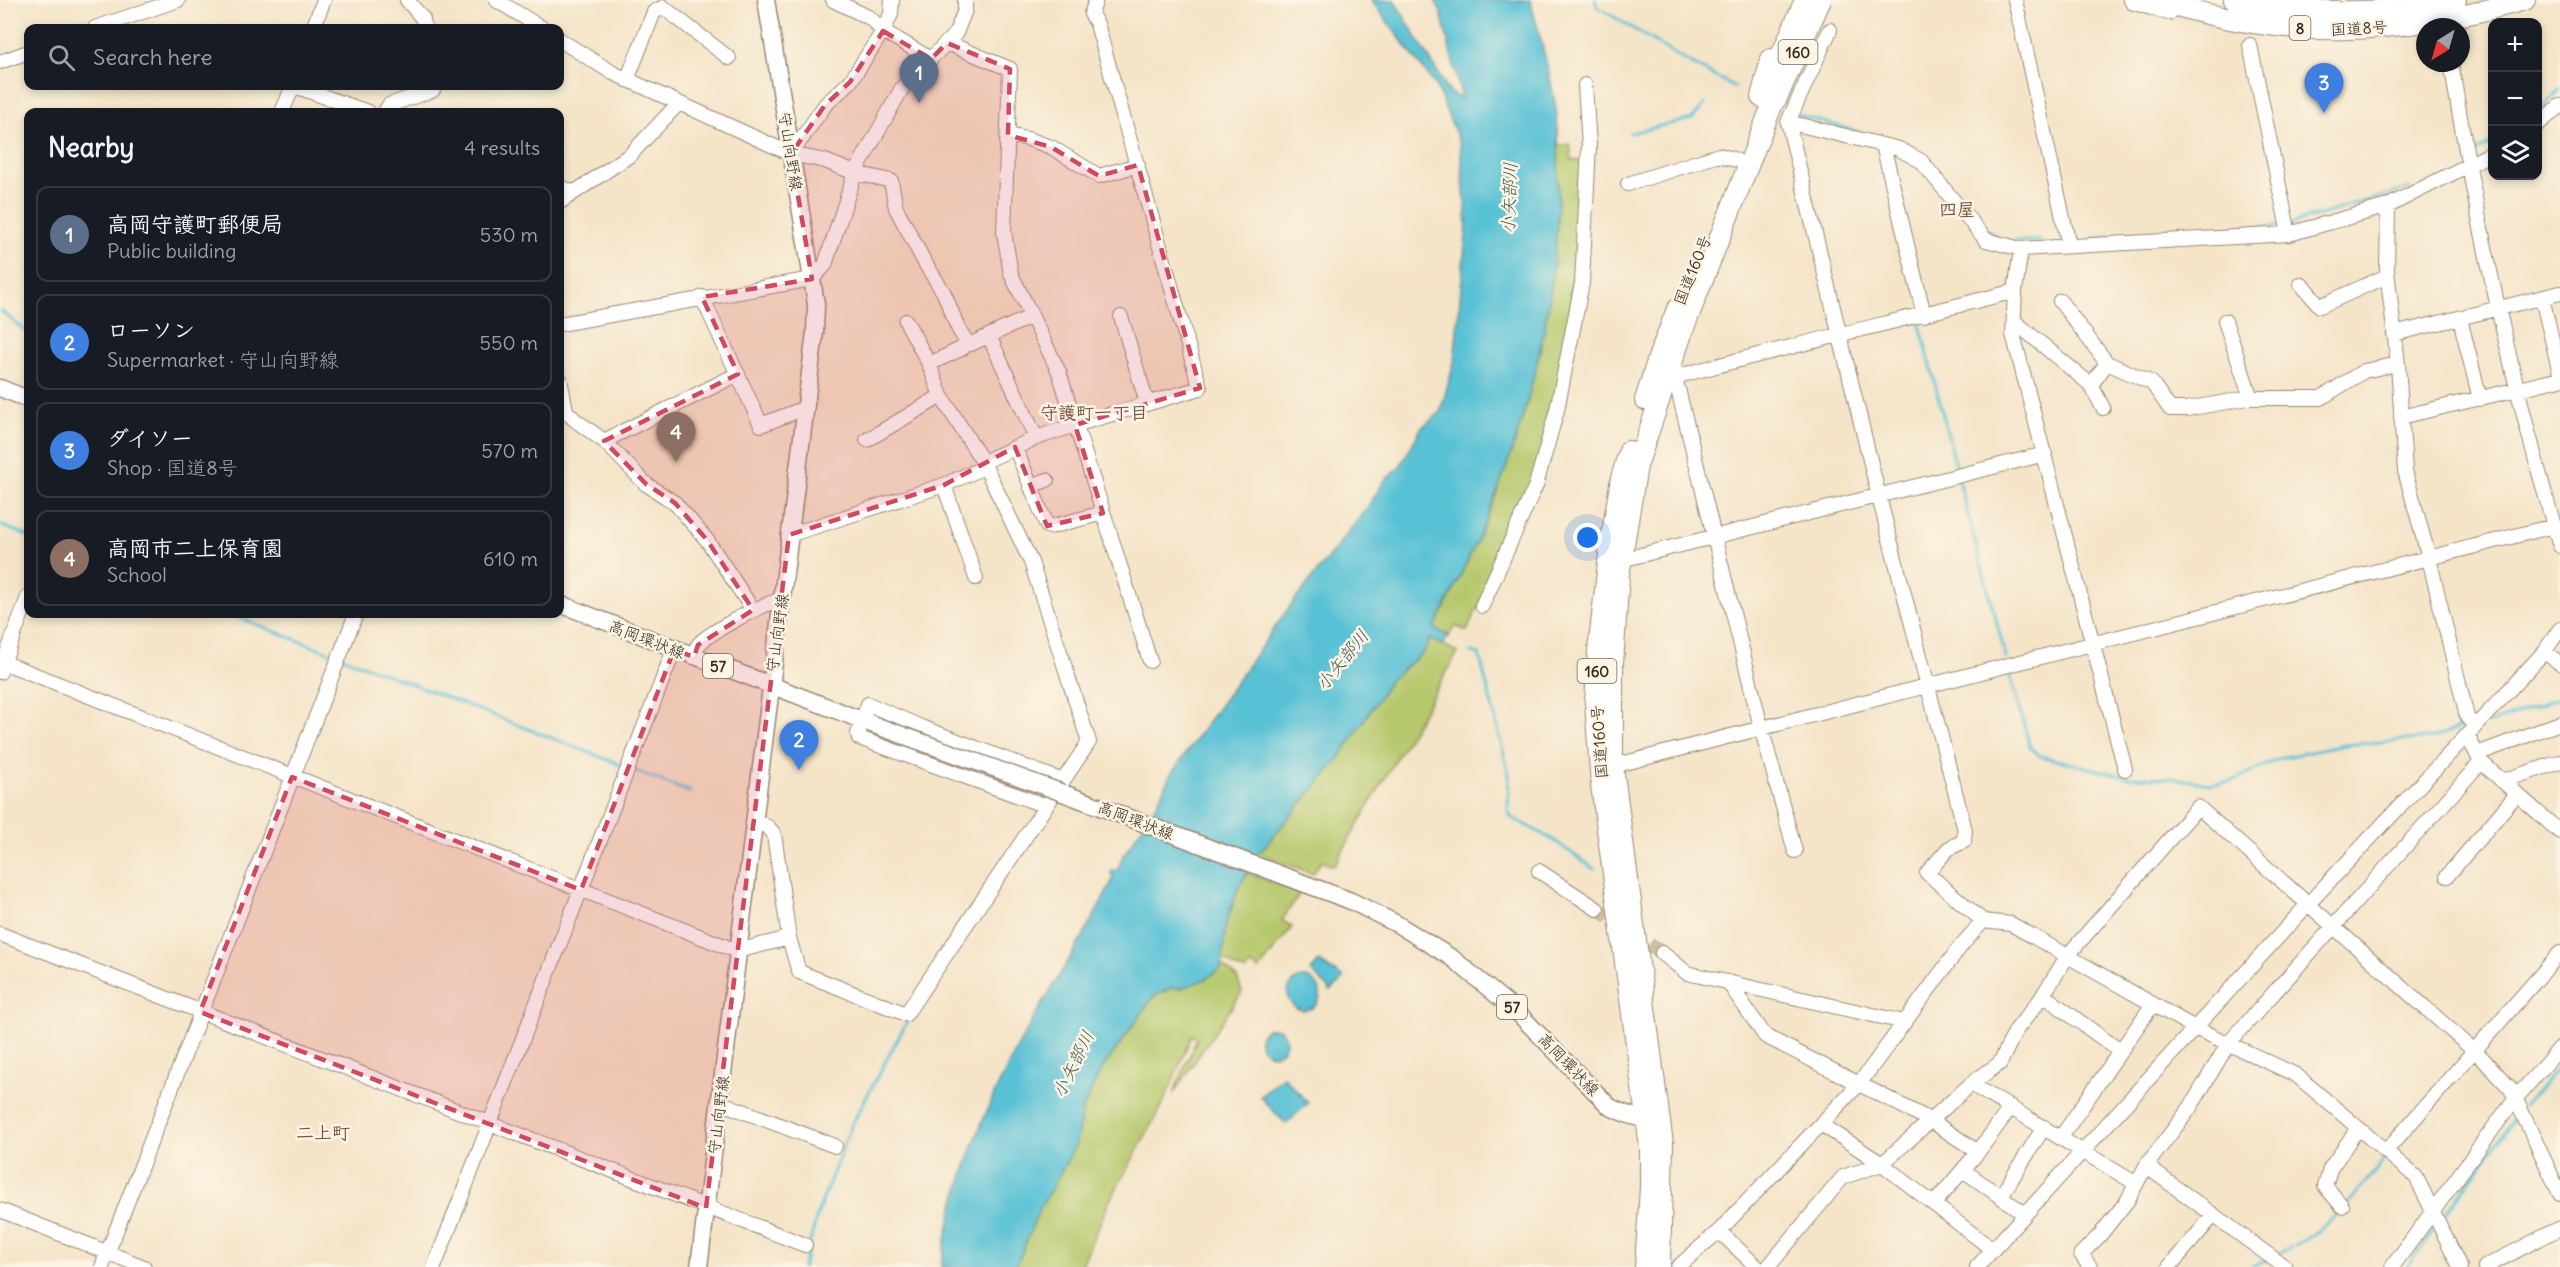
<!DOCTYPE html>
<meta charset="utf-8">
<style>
body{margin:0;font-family:Delius,"Klee One",sans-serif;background:#242831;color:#f1f3f6}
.controls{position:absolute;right:18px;top:18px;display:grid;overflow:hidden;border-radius:12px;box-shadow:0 3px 9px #0003}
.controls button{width:54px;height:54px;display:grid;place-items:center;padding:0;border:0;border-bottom:2px solid #363941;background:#171b24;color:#f1f3f6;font:30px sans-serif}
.compass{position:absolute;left:2416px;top:18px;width:54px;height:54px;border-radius:50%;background:#171b24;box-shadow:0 3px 9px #0003;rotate:217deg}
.you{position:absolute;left:1588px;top:538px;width:21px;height:21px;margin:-15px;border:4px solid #fff;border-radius:50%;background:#1a73e8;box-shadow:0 0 0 9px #1a73e833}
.badge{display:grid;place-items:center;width:39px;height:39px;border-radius:50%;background:#d1495b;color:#fff;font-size:20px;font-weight:700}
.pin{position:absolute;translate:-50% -50px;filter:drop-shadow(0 2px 3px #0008)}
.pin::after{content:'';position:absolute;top:32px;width:21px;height:18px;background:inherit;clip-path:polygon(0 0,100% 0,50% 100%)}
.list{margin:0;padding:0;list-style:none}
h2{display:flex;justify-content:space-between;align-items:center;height:78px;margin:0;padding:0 24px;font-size:26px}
h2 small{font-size:20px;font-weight:400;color:#9ea1a6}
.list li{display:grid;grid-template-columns:39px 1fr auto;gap:18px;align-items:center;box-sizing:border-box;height:96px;margin:0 12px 12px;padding:0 12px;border:2px solid #363941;border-radius:12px}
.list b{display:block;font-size:22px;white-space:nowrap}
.list p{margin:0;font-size:20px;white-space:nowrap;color:#9ea1a6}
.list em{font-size:20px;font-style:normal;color:#9ea1a6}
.icon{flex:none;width:33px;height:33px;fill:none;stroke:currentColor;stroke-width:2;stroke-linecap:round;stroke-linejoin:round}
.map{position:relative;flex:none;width:2560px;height:1267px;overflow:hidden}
.search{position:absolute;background:#171b24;box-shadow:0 3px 9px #0003;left:24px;top:24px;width:540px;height:66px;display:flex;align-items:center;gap:15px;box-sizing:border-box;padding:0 21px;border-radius:12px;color:#9ea1a6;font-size:22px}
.panel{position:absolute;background:#171b24;box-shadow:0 3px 9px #0003;left:24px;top:108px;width:540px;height:510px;border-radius:12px}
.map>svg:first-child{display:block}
</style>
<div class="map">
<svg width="2560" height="1267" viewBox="0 0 2560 1267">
<rect width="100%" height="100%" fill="#fcf5e5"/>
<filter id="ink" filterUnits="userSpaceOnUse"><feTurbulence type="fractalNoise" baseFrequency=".0167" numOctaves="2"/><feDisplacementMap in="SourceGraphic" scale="12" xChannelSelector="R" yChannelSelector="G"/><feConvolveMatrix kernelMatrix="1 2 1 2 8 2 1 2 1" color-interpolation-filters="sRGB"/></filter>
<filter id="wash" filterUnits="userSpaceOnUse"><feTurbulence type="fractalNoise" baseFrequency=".008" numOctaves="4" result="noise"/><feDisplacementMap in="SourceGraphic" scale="24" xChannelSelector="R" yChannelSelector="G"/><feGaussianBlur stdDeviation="1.35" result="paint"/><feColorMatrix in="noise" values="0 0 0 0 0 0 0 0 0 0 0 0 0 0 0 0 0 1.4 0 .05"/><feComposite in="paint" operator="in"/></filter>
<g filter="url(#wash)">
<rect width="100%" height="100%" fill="#f4e4c8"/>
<path fill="#b6c86c" stroke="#787945" stroke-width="1.5" d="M 1570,144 L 1572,160 L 1585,162 L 1580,263 L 1560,381 L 1535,474 L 1515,526 L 1467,631 L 1455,626 L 1449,636 L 1434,628 C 1514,479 1566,317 1557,146 Z
M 1430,639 L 1458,652 L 1334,866 L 1321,861 L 1313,874 L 1259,853 L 1338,760 L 1391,679 L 1423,653 Z
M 1247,873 L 1300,893 L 1282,920 L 1292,927 L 1259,970 L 1251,965 L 1247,971 L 1236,968 L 1222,958 L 1226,924 L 1238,888 Z
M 1221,964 L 1237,978 L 1242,992 L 1173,1094 L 1197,1038 L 1192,1035 L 1163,1104 L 1109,1202 L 1081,1267 L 1016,1267 L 1039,1210 L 1075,1147 L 1082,1111 L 1100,1072 L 1154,996 L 1171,988 L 1182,988 L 1221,968 Z"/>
<path fill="#58c1d5" stroke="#4a767a" stroke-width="1.5" d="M 1371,0 L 1394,0 L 1450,93 L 1462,99 L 1441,12 L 1435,0 L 1530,0 C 1540,36 1550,73 1556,110 C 1560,137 1558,165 1558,192 C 1556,348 1507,492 1434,628 L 1449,636 L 1442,645 L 1430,639 L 1423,653 L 1391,679 L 1338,760 L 1259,853 L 1238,888 L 1226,924 L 1221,968 L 1206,979 L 1182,988 L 1171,988 L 1154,996 L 1100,1072 L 1082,1111 L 1075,1147 L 1039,1210 L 1016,1267 L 941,1267 C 953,1188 984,1108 1022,1039 C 1052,985 1087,935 1113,879 L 1111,872 L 1118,869 L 1123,856 L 1156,806 L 1169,777 L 1288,609 L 1365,511 L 1385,480 L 1399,468 L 1422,427 L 1440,413 L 1454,363 L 1467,224 L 1460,144 L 1436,86 Z
M 1319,962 L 1344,978 L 1331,991 L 1311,971 Z
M1288 994a16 16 0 1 1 32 0a16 16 0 1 1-32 0Z
M1260 1041a13 13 0 1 1 26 0a13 13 0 1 1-26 0Z
M 1283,1076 L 1308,1103 L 1286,1124 L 1260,1097 Z"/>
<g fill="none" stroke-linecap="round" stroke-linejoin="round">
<path stroke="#58c1d5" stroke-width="3" d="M 1595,0 L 1598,7 L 1681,58 L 1735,87
M 2538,112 L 2560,89
M 1795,114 L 1873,136
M 1630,133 L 1692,119 L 1705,104
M 2471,155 L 2492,142
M 2290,224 L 2410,188
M 1985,228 L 1997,236
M 2092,238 L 2283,226
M 2015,241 L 2041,241
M 0,310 L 28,333
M 1919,320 L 1956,467
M 1959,480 L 2006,658
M 0,525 L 28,536
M 229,614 L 336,655
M 1471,652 L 1479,654 L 1509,774 L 1508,811 L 1511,817 L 1555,841 L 1594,869
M 342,657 L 624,766
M 2010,675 L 2030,747 L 2040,756 L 2127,777 L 2173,778 L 2211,784 L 2230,782 L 2280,758 L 2345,745 L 2432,738 L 2462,727
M 2488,724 L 2560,698
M 633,770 L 690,792
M 2524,1106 L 2560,1065
M 2346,1206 L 2386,1158
M 2441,1220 L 2518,1114
M 2279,1253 L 2312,1236 L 2341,1211
M 803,1267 L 819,1209 L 852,1124 L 909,1018
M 2252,1267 L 2267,1260
M 2407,1267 L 2435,1228"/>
</g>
</g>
<g filter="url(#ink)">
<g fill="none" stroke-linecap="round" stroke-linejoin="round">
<path stroke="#cfbfa6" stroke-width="14" stroke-dasharray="14 7" stroke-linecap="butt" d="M 1597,909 L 1662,953"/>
<defs>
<path id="minor" d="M 407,0 L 423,19 L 424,28
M 496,0 L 542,28
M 833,0 L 870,18 L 883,31 L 931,59
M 2015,0 L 2069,245
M 95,28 L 178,0
M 313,28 L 324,0
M 1830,30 L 1788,122 L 1879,497 L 1965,830 L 1964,841 L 1948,849 L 1927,873 L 1983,921 L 2011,924 L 2195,1028 L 2296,1075 L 2416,1177 L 2460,1267
M 560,40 L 613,73 L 791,154 L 825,161 L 855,173 L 891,181 L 896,208 L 925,263 L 944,293 L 958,328 L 966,341 L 971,344 L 1030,317
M 947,43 L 1010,69 L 1004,232 L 1011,274 L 1059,372 L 1150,661
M 2250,45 L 2289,234
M 0,62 L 28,52
M 2451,63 C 2477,225 2513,388 2560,546
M 627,80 L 654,12 L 663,7 L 729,58
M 294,86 L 368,112
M 282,112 L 293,86
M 385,112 L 389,105 L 433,90 L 432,86
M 1788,122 L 1899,149 L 1921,161 L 1986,240 L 2021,249 L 2289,234 L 2388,206 L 2492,153
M 2538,124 L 2560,106
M 1008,135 L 1028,139 L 1051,147 L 1099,176 L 1138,165
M 1883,145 L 1924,315
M 791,154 L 825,105 L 850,82 L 883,31 L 891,14 L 892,0
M 1628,184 L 1719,155 L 1736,160
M 560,187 L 574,192
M 560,202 L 630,155 L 678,104
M 2388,206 L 2387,271 L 2398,364 L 2405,471 L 2429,558 L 2467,717 L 2475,727
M 2021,249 L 2015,291 L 2013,334 L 2125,769
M 2301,284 L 2320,306 L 2387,276
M 702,297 L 761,425 L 805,408
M 2542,298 L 2560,373
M 2060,301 L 2107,363
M 1121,317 L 1147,403
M 2460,319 L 2480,399
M 2225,321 L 2251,398
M 2015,322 L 2091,385 L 2103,408
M 560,324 L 812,279 L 825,265 L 855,173 L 902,88 L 956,33 L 965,10 L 965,0
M 2394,334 L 2560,293
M 989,336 L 1036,438
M 929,364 L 963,348 L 966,341
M 1675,377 L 1761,727 L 1795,851
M 560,379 L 566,411 L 575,420 L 604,441 L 646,484 L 675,503 L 707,540 L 753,610
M 1668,379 C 1783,347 1899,321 2015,291
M 2091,385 L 2107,363 L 2152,383 L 2170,409 L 2187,409 L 2248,398 L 2321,398 L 2364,371 L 2398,364
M 2401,417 L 2560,379
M 867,440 L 941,396
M 604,441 L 738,374
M 1015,447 L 1047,526 L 1050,527 L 1103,513
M 944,485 L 976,578
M 1030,486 L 1047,480
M 789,535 L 944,485 L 980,469 L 983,462 L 1036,438 L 1075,425 L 1200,388 L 1097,24 L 1091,14 L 1096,0
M 1621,560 L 2045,454
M 1482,606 L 1536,485 L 1557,410 L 1582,283 L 1589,146 L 1585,85
M 2544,652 L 2560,663
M 694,657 C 695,653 696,647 699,644 C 710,632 767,601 782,600
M 0,661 L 737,951 L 789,938
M 0,672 L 28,597
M 2467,735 L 2481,762 L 2560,832
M 2477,754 L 2560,723
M 1613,766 L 2554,526 L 2560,527
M 2502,781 L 2560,762
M 1046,806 L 859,738 L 858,734 L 868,704 L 921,727 L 1063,781
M 754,821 L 768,827 L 774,834 L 789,938 L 799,972 L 906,1014 L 1089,742 L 1031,562 L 983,462 L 941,396 L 929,364 L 906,321
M 1539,871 L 1597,909
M 2447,876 L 2517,794
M 0,934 L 805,1245
M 1662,953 L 1687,973 L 1904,1022
M 1728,982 L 1765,1036 L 1930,1120 L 1978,1152 L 2011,1107
M 2043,995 L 2120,1051
M 1971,1084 L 2135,1183
M 719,1102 L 835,1146
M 1821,1124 L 1882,1164 L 1993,1250
M 2061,1137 L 2153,1004
M 2386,1151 L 2560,953
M 2146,1166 L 2285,1267
M 1963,1170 L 2025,1214
M 2001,1196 L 2044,1127
M 1934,1204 L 1978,1152
M 2342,1206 L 2325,1186 L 2330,1169 L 2358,1128
M 0,1210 L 144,1267
M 1719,1231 L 1757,1267
M 102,1267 L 356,614
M 434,1267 L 674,650
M 1678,1267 L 1719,1231 L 1859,1084 L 1960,947 L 1983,921
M 1768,1267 L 1843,1177 L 1882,1164 L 1971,1084 L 2000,1063 L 2016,1030 L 2040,1000 L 2068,955 L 2198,807 L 2480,1056 L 2511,1089 L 2560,1194
M 1977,1267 L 2309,903 L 2499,701 L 2544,652 L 2560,629
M 2090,1267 L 2081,1254 L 2100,1235 L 2127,1201 L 2146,1166 L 2190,1108 L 2228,1044 L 2481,762
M 2169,1267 L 2214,1215
M 2392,1267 L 2514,1100 L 2560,1048
M 2485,1267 L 2560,1228"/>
<path id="major" d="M 0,388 L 28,399
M 560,604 L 877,726
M 1063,793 L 1351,901 L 1397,924 L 1452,958 L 1516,1011 L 1610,1107 C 1625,1114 1639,1120 1656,1119
M 699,1267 L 815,332 L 816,304 L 812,279 L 766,0"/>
<path id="highway" d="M 2134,0 L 2169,10
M 2158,0 C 2284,42 2399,36 2525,0
M 2234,0 C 2306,14 2384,16 2456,0
M 1773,74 L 1805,0
M 1761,97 L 1771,59
M 1645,400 L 1658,358 L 1677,309
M 1629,451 L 1621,478 L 1610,545 L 1598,651 L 1595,703 L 1601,785 L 1650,1147 L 1650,1187 L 1645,1267
M 1660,1267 L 1663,1144 L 1613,766 L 1613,663 L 1619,575 L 1637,466 L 1685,325 L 1773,103 L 1777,98 L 1821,0"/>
</defs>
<use href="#minor" stroke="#988773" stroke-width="16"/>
<use href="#major" stroke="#988773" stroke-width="19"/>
<use href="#highway" stroke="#988773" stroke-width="22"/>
<use href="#minor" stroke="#fff" stroke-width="14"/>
<use href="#major" stroke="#fff" stroke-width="16"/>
<use href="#highway" stroke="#fff" stroke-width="20"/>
<defs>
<path id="major-bridge" d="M 877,726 L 1063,793"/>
</defs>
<use href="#major-bridge" stroke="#988773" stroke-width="19" stroke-linecap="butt"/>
<use href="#major-bridge" stroke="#fff" stroke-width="16"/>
</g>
</g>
<path fill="#d1495b" fill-opacity="0.2" stroke="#d1495b" stroke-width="4.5" stroke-dasharray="12 8" stroke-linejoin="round" d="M 883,31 L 931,59 L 947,43 L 1010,69 L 1008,135 L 1051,147 L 1099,176 L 1138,165 L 1200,388 L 1075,425 L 1103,513 L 1047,526 L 1015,447 L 944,485 L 789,535 L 706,1208 L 200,1012 L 292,777 L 581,890 L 674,650 L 694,657 L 698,645 L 753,610 L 707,540 L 675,503 L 646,484 L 604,441 L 738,374 L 702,297 L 812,279 L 791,154 L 825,105 L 850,82 Z"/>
<g text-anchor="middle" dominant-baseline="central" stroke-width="5" stroke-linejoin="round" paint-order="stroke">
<g fill="#fcf5e5" stroke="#75675a" stroke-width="1.5">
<rect x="2289.5" y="16" width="21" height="24" rx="4.5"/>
<rect x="1778.5" y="40" width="39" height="24" rx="4.5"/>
<rect x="703" y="654" width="30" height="24" rx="4.5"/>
<rect x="1577.5" y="659" width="39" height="24" rx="4.5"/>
<rect x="1497" y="995" width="30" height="24" rx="4.5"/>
</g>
<g font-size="15" font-weight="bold" fill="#3b2a1e">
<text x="2300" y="28">8</text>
<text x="1798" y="52">160</text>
<text x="718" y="666">57</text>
<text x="1597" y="671">160</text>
<text x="1512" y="1007">57</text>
</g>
<g font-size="16" fill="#3b2a1e" stroke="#fcf5e5">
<text transform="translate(2359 28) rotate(-3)">国道8号</text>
<text transform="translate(791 151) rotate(81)">守山向野線</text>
<text transform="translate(1692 270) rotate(-68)">国道160号</text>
<text transform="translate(777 633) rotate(-82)">守山向野線</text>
<text transform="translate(647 639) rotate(21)">高岡環状線</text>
<text transform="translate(1599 742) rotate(-94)">国道160号</text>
<text transform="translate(1136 820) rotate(21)">高岡環状線</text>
<text transform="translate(1569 1064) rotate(46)">高岡環状線</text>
<text transform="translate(718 1115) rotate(-83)">守山向野線</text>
</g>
<g font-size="18" font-style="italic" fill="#445755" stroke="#fcf5e5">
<text transform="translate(1509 198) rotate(-88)">小矢部川</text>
<text transform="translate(1342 660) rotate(-51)">小矢部川</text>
<text transform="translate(1073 1064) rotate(-64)">小矢部川</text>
</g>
<g font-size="18" font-weight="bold" fill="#7c5442" stroke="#fcf5e5">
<text x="1957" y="209">四屋</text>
<text x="1094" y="412">守護町一丁目</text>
<text x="323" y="1132">二上町</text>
</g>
</g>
</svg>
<div class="controls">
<button>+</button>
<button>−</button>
<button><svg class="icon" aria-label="layers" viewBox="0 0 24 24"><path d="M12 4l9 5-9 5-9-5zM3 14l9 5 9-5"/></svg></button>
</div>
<svg class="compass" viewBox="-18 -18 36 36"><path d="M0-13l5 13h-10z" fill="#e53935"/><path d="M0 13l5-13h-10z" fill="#9ea1a6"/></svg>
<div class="you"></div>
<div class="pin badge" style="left:919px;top:103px;background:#5c6f8a">1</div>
<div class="pin badge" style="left:799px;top:770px;background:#3f7fe0">2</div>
<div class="pin badge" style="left:2324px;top:113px;background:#3f7fe0">3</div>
<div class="pin badge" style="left:676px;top:462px;background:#8d6e63">4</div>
<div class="search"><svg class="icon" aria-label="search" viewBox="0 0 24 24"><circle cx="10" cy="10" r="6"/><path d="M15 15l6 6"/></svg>Search here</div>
<section class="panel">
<h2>Nearby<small>4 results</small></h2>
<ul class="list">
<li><span class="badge" style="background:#5c6f8a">1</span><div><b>高岡守護町郵便局</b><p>Public building</p></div><em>530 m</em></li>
<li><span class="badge" style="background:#3f7fe0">2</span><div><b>ローソン</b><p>Supermarket · 守山向野線</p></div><em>550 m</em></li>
<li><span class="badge" style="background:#3f7fe0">3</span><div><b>ダイソー</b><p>Shop · 国道8号</p></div><em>570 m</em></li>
<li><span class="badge" style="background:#8d6e63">4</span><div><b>高岡市二上保育園</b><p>School</p></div><em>610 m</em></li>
</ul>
</section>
</div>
